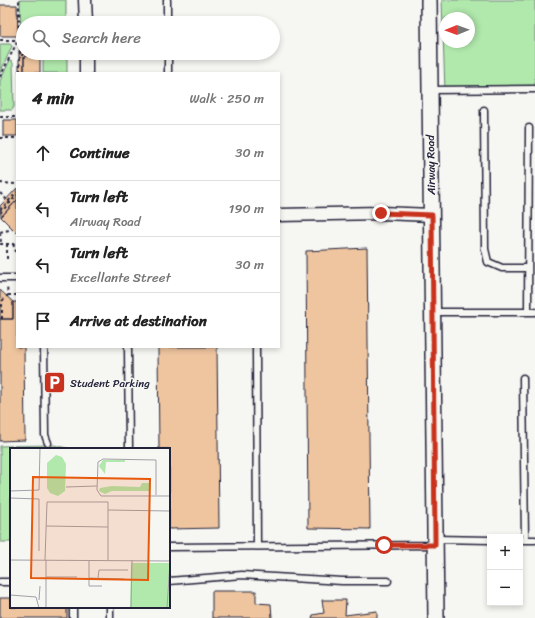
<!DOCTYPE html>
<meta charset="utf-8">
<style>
body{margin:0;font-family:Sriracha,sans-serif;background:#f6f6f6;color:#222}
.controls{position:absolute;right:12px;bottom:12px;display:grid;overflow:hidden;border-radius:0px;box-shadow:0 2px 6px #0003}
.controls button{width:36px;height:36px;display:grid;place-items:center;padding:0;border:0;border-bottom:1px solid #e0e0e0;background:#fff;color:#222;font:20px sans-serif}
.compass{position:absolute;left:439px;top:12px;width:36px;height:36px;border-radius:50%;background:#fff;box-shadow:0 2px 6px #0003;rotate:269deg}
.stop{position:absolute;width:12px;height:12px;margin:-9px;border:3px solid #c8321e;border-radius:50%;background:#fff}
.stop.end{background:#c8321e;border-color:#fff;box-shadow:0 1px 4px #0008}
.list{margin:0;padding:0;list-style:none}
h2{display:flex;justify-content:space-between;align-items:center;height:52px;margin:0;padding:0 16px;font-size:17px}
h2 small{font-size:13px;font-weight:400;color:#767676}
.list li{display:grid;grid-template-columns:26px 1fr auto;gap:12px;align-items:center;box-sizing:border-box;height:56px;padding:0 16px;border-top:1px solid #e0e0e0}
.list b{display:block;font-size:15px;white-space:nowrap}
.list p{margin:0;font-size:13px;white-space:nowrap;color:#767676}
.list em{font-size:13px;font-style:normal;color:#767676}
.icon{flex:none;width:22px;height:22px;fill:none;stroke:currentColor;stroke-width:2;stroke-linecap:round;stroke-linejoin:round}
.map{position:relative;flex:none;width:535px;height:618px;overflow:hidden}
.search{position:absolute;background:#fff;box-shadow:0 2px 6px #0003;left:16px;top:16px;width:264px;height:44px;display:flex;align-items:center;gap:10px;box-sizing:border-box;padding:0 14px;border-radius:22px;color:#767676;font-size:15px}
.panel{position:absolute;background:#fff;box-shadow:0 2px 6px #0003;left:16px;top:72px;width:264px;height:276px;border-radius:0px}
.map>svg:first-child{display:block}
</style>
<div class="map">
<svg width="535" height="618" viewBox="0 0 535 618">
<rect width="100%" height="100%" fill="#f6f6f2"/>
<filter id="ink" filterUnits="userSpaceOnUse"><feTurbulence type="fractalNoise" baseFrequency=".025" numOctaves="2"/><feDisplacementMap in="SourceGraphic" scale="8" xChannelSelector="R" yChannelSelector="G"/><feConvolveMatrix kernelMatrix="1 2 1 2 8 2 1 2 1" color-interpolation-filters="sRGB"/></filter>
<g filter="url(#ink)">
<path fill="#b1e8ac" stroke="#6a8574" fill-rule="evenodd" d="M 20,0 L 66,0 L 66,23 L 23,23 L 23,43 L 21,43 Z
M 442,0 L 535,0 L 535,92 L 445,93 ZM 445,18 L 469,18 L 469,42 L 445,42 Z
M 0,44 L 10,44 L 12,46 L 0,73 Z
M 43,53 L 67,53 L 67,73 L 43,73 Z
M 11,60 L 13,63 L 14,107 L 12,110 L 0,110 L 0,81 L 9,62 Z
M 54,445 L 71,449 L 11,449 L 11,542 L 0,542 L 0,446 Z"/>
<path fill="#efc59f" stroke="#22223b" d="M 0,5 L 17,5 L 18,36 L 0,36 Z
M 19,50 L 23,50 L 23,53 L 25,53 L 26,57 L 24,57 L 24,73 L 19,73 Z
M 26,53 L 36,53 L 36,58 L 40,57 L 40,73 L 24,73 L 24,57 L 26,57 Z
M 3,120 L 17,120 L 17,136 L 3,136 Z
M 17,188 L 17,200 L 1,217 L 0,206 Z
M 17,200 L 17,233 L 1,217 Z
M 367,248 L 370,529 L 308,528 L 306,251 Z
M 0,290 L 13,302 L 13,319 L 0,319 Z
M 13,302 L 17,302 L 17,347 L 24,347 L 25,440 L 0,441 L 0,319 L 13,319 Z
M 158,347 L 217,347 L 219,528 L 169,529 L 169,449 L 159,449 Z
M 212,591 L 256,591 L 256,603 L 271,604 L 272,618 L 212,618 Z
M 0,598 L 11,598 L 11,607 L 67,607 L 67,618 L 0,618 Z
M 322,600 L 346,600 L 345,615 L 377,611 L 377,618 L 312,618 L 313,615 L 324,613 Z"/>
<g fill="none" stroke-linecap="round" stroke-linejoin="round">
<defs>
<path id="service" d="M 167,0 L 167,23
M 168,53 L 168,73
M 430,90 L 535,89
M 484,110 L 485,249 L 488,262 L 502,268 L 528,268
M 0,278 L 17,278
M 433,312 L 535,312
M 528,312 L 529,128
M 44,347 L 45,435 L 48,443
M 128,347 L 129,449
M 256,347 L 257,546
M 523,378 L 525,540
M 435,539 L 490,540
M 520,540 L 535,540
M 169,547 L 435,545
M 169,581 L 242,575 L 342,581 L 388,581
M 0,582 L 11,582
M 73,607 L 73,618
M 110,607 L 110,618"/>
<path id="minor" d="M 85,0 L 86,23
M 86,53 L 86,73
M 279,215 L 381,213 L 432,215"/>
<path id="tertiary" d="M 429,0 L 436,618"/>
</defs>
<use href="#service" stroke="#22223b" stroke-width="9"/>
<use href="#minor" stroke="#22223b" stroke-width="15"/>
<use href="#tertiary" stroke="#22223b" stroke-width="18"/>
<path stroke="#22223b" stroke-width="2" stroke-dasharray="3 3" stroke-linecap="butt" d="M 0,40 L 18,40
M 20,45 L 20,73
M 21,55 L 29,55
M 36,55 L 38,53
M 0,77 L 19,38 L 19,0
M 0,117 L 17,117
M 0,138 L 17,138
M 0,183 L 17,184
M 0,193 L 12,205
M 0,210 L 17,192
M 0,232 L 13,229
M 0,233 L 1,243
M 0,244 L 17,244
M 7,244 L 7,261
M 13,244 L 17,254
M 8,295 L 17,295
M 2,319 L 2,301 L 8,295 L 7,287"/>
<use href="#service" stroke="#f6f6f2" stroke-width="6"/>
<use href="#minor" stroke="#f6f6f2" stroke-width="12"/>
<use href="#tertiary" stroke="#f6f6f2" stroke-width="15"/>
<path stroke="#22223b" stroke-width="2" stroke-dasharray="3 3" stroke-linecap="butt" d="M 0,213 L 17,195"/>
</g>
</g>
<g fill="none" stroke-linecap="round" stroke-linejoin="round" filter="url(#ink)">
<path stroke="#c8321e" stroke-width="5" d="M 381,213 L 432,215 L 435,539 L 435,545 L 384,545"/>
</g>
<defs>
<symbol id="parking-square" viewBox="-11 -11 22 22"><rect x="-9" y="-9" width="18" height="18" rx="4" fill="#c8321e" stroke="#f6f6f2"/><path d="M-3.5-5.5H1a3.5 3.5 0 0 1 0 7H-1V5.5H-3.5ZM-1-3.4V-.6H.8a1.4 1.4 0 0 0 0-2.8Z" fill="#fff"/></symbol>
</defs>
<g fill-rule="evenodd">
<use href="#parking-square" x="42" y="370" width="25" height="25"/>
</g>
<g text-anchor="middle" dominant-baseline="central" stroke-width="3" stroke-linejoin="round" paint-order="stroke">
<g font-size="11" fill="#22223b" stroke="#f6f6f2">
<text transform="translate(431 165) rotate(-91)">Airway Road</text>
</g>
<g font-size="11" fill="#22223b" stroke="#f6f6f2" text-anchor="start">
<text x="70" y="383">Student Parking</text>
</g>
</g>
<g transform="translate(10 448)">
<rect width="160" height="160" fill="#f6f6f2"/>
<path d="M 46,7 L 52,9 L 56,16 L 55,43 L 48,48 L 40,45 L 37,40 L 37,15 ZM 93,12 L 115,12 L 115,14 L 96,14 L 95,26 L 89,18 ZM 132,35 L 140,35 L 140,43 L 102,43 L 95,46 L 89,43 L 90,40 L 102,38 L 130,39 ZM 121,115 L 160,115 L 160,160 L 120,160 Z" fill="#b1e8ac"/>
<path fill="none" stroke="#a1a1a9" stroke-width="1" d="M 56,39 L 87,38M 0,43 L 29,42 L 30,0M 146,47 L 146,12 L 93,11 L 88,14 L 87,42 L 91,48 L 160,48M 0,50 L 29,51 L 29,103M 98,62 L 160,63M 36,78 L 98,79M 0,112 L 160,113M 35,112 L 37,54 L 98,54M 79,112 L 79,138 L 92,138M 98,112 L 98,54M 36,129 L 67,129M 79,130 L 114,131M 88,130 L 89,122 L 118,122M 0,147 L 26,149 L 29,160M 29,152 L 30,138M 36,160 L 36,112M 121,160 L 122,112M 157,160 L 160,114"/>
<path fill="#e8590c" fill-opacity="0.15" stroke="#e8590c" stroke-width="2" d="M 23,29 L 140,31 L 138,132 L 21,130 Z"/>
<rect width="160" height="160" fill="none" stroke="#22223b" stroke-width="2"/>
</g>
</svg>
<div class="controls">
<button>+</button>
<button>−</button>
</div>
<svg class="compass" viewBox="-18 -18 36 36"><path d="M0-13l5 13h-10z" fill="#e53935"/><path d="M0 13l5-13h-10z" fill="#767676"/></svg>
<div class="stop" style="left:384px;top:545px"></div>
<div class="stop end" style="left:381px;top:213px"></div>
<div class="search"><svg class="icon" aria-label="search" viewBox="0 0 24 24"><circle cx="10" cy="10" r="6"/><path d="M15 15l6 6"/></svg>Search here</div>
<section class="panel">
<h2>4 min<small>Walk · 250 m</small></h2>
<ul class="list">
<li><svg class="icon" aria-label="ahead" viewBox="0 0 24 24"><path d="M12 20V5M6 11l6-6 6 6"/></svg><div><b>Continue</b></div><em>30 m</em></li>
<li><svg class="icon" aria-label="left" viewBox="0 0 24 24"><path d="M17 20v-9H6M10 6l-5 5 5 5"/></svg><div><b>Turn left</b><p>Airway Road</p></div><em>190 m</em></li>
<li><svg class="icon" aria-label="left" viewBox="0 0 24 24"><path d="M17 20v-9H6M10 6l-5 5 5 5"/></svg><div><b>Turn left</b><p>Excellante Street</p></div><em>30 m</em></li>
<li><svg class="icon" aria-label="arrive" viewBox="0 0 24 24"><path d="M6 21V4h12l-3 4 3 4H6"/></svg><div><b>Arrive at destination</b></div></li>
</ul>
</section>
</div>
